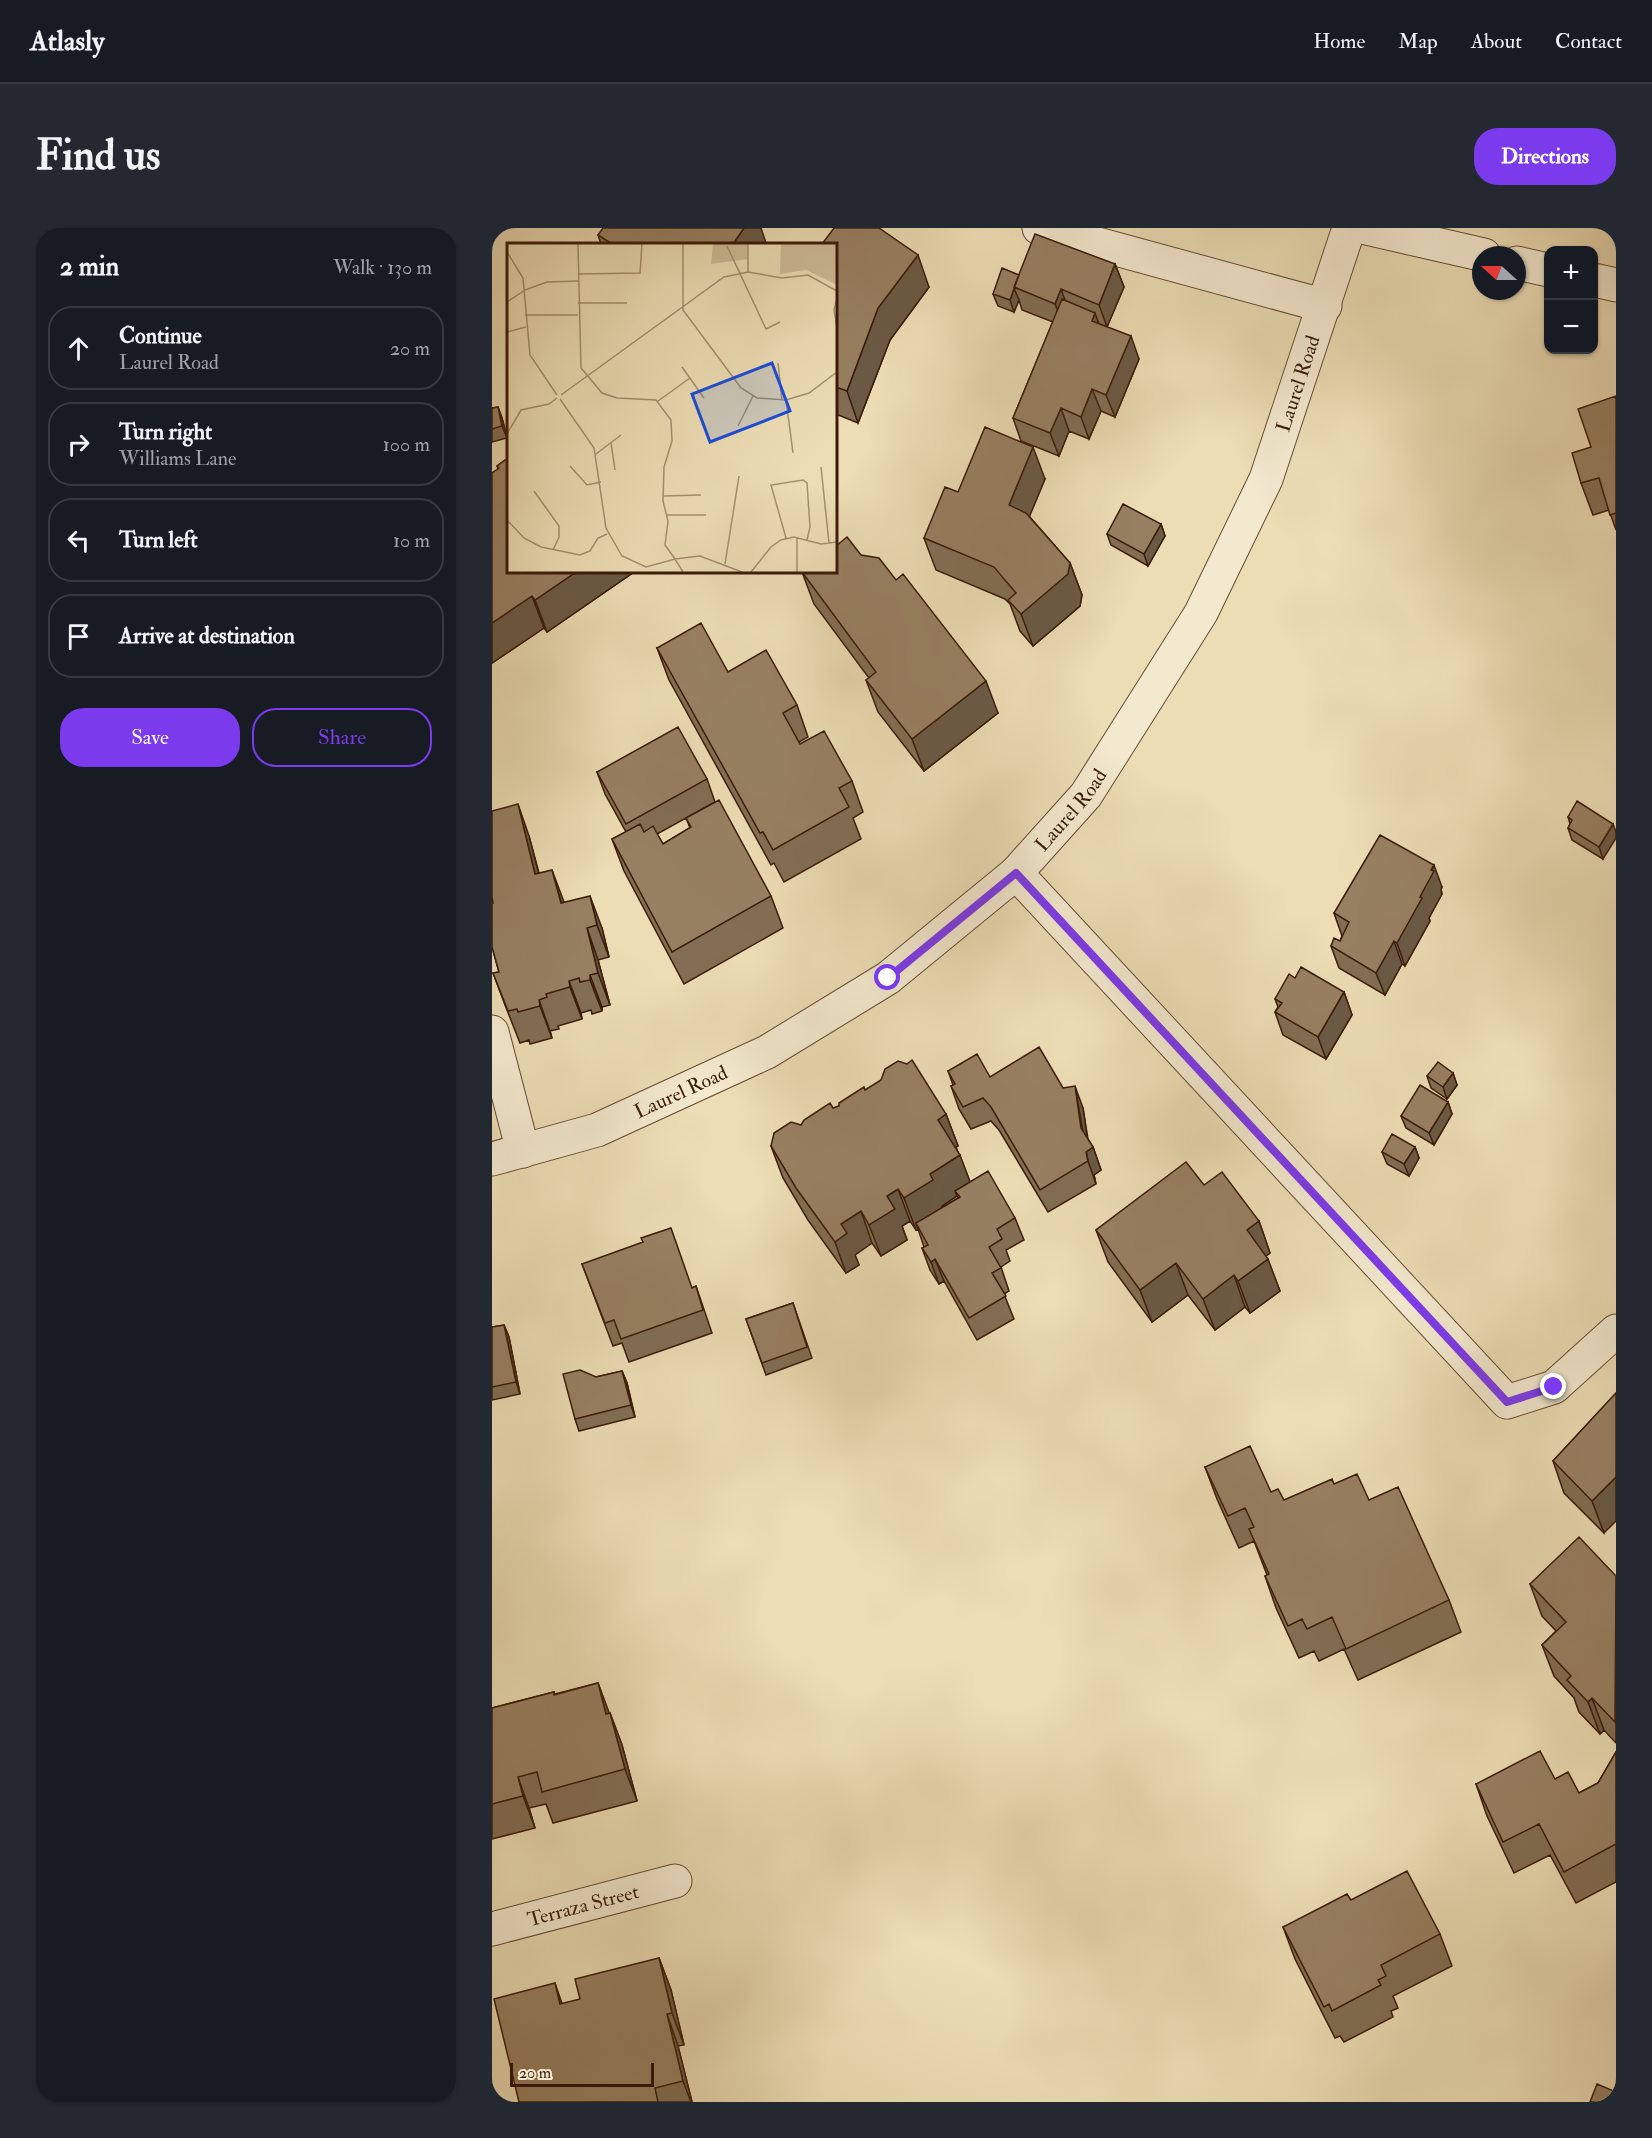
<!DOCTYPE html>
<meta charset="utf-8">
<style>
body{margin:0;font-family:"IM FELL Double Pica",serif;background:#242831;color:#f1f3f6}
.controls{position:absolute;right:18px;top:18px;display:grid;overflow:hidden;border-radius:12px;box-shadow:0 2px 4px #0004}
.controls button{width:54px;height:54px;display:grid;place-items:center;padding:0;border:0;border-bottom:2px solid #363941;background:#171b24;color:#f1f3f6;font:30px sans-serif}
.compass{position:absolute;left:980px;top:18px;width:54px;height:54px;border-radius:50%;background:#171b24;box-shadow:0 2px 4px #0004;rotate:291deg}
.scale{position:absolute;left:18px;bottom:15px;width:144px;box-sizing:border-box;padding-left:6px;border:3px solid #3b1b09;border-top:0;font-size:16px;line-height:21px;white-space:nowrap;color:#3b1b09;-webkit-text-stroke:4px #f3e9cf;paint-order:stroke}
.stop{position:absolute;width:18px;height:18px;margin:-14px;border:4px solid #7c3aed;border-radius:50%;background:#fff}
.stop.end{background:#7c3aed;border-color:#fff;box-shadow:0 2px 6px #0008}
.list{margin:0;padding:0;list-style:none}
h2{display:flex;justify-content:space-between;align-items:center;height:78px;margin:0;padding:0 24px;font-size:26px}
h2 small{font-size:20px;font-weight:400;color:#9ea1a6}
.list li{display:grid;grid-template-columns:39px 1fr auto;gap:18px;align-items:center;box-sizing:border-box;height:84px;margin:0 12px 12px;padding:0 12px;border:2px solid #363941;border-radius:24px}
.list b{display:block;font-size:22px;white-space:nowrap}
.list p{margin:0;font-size:20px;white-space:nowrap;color:#9ea1a6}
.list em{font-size:20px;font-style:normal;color:#9ea1a6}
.actions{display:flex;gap:12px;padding:18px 24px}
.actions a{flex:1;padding:14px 0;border:2px solid #7c3aed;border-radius:24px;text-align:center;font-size:21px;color:#7c3aed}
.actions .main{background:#7c3aed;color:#fff}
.icon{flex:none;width:33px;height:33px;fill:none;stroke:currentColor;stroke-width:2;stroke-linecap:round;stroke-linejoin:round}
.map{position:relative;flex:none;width:1124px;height:1874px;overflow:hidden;border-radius:24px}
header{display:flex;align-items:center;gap:36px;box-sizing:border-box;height:84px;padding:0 30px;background:#171b24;border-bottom:2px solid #363941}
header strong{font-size:28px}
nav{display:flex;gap:33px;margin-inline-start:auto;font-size:21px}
.intro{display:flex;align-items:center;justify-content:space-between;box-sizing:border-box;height:144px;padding:0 36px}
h1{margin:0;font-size:42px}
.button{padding:15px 27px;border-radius:24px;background:#7c3aed;color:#fff;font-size:21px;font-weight:700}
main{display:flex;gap:36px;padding:0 36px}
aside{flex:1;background:#171b24;border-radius:24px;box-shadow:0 2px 4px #0004}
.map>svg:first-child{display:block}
</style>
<header>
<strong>Atlasly</strong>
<nav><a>Home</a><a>Map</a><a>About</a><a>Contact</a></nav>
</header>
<div class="intro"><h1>Find us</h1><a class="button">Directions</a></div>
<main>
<aside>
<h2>2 min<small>Walk · 130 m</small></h2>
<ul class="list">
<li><svg class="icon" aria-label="ahead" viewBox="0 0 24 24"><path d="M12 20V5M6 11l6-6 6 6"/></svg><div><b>Continue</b><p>Laurel Road</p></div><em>20 m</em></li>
<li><svg class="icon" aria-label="right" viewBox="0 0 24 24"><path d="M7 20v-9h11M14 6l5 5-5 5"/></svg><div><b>Turn right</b><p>Williams Lane</p></div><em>100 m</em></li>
<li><svg class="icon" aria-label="left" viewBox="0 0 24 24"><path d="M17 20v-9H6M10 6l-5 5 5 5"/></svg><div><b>Turn left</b></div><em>10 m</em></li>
<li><svg class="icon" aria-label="arrive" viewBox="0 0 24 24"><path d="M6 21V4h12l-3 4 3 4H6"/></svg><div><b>Arrive at destination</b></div></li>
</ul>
<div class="actions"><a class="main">Save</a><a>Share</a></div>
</aside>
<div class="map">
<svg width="1124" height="1874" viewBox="0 0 1124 1874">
<rect width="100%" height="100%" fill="#ecddb5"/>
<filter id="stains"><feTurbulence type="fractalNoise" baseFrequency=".00333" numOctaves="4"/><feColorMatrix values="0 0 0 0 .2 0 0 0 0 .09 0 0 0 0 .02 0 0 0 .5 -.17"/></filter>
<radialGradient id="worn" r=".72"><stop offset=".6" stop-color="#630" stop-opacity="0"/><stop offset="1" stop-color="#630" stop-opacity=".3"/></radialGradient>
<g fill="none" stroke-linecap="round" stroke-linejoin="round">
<defs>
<g id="minor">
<path d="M 547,0 L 833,78"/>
<path d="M 874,0 L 992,27"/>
<path d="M 1025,35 L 1056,42"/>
<path d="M 1102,52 L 1124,57"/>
<path d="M 524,645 L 1015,1174 L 1062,1159 L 1124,1103"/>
<path d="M 0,804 L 31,923"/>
<path id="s1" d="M 0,931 L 105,902 L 275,824 L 396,750 L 524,645 L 594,567 L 709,385 L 774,251 L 857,0"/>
<path id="s2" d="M 0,1701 L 183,1653"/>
</g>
</defs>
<use href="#minor" stroke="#674c34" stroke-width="35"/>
<use href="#minor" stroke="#f3e9cf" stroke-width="33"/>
</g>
<path fill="#826e54" stroke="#3b1b09" stroke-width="1.5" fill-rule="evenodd" d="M 106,7 L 274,15 L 273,16 L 109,16 Z
M 344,16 L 437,59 L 398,112 L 366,195 L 344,186 Z
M 623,36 L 632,59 L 615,99 L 647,131 L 623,189 L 609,183 L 597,211 L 577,203 L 567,228 L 529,213 L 521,190 L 561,94 L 530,82 L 527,72 L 522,84 L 506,78 L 501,66 L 527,47 Z
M 1124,168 L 1124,302 L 1117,282 L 1101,287 L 1089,255 L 1099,219 Z
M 6,179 L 10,190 L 15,210 L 0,214 L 0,180 Z
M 16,230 L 16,344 L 142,344 L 55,404 L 52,400 L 0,435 L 6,240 L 5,238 Z
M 553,251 L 537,288 L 578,335 L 590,367 L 588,378 L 541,418 L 528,403 L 518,376 L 513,371 L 444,342 L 432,310 L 466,264 Z
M 669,296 L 673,308 L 656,338 L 619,317 L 615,306 Z
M 369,327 L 506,485 L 432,543 L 386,484 L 374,452 L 377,450 L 322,376 L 310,344 Z
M 165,420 L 236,444 L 305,477 L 316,509 L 307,514 L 308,516 L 360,553 L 371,584 L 361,590 L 369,611 L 292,654 L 282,635 L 279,637 L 177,452 Z
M 105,544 L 215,551 L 223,574 L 165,606 L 171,616 L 198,600 L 194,590 L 279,668 L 291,700 L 192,756 L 132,643 L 120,611 L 134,604 L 113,566 Z
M 0,583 L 37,608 L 47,645 L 72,675 L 110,700 L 117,729 L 106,732 L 118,777 L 110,779 L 110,783 L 100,786 L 99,782 L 89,785 L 90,791 L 66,798 L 67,801 L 58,803 L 60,810 L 38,816 L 37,812 L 28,815 L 13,777 L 1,745 L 7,744 L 0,719 Z
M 1076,589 L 1121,596 L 1111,631 L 1080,612 L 1076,600 L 1078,596 Z
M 950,659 L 949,662 L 950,666 L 937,690 L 938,693 L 913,738 L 910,736 L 893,767 L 847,740 L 839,718 L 848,713 L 850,708 L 842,685 Z
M 803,750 L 852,764 L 860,787 L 834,831 L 791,807 L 783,784 L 786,779 L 783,771 Z
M 456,843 L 498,849 L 571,860 L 591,880 L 596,911 L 601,919 L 609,942 L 602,947 L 604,956 L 556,984 L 507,902 L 499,893 L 479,901 L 467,881 L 459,858 L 461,857 Z
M 961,845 L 965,857 L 955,871 L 939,860 L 935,848 Z
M 373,862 L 454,886 L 466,918 L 464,919 L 478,954 L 523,990 L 532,1012 L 514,1022 L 518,1033 L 509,1039 L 517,1063 L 512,1066 L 522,1091 L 485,1112 L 452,1053 L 447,1056 L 438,1042 L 430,1020 L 432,1019 L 426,1001 L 424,1002 L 418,993 L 410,998 L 415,1012 L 389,1028 L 380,1015 L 363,1027 L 367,1037 L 354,1045 L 316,992 L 291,950 L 279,918 L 309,897 L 347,878 ZM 465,968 L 466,970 L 451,979 L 450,978 Z
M 956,874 L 960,886 L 942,917 L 914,900 L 909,888 Z
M 923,919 L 927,930 L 917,948 L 895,936 L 890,924 Z
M 712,957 L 767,993 L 778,1025 L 774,1028 L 788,1063 L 758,1085 L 753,1079 L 723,1102 L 696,1067 L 660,1094 L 616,1034 L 604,1002 Z
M 90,1036 L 200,1060 L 204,1058 L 220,1105 L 137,1134 L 130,1115 L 121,1118 Z
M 301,1075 L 320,1130 L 274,1147 L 254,1091 Z
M 12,1097 L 17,1109 L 28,1166 L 0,1172 L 0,1099 Z
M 130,1143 L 135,1155 L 143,1189 L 87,1203 L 83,1191 L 104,1149 Z
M 1124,1165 L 1112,1305 L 1072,1265 L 1061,1233 Z
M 713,1239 L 779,1264 L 792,1272 L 842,1256 L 877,1272 L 957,1372 L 969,1404 L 866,1452 L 852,1421 L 827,1433 L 822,1423 L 807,1430 L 784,1380 L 773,1348 L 775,1347 L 762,1313 L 747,1320 L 725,1271 Z
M 1124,1348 L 1124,1515 L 1112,1502 L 1108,1506 L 1087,1484 L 1082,1470 L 1062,1448 L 1050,1417 L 1064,1403 L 1050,1388 L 1038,1356 Z
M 106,1455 L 117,1486 L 118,1485 L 130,1517 L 145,1573 L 61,1595 L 54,1576 L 37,1580 L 43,1600 L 0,1611 L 0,1480 L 62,1464 L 63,1466 Z
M 1124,1524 L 1124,1654 L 1084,1675 L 1058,1627 L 1022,1645 L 995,1588 L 984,1556 L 1063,1551 L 1087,1565 L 1106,1555 Z
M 859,1672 L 948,1706 L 960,1738 L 901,1768 L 906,1780 L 899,1783 L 901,1789 L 852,1814 L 848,1808 L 843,1810 L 803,1731 L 791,1699 Z
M 167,1730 L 179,1762 L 192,1817 L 186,1818 L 200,1874 L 27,1874 L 88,1771 Z"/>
<path fill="#6a5a45" stroke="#3b1b09" stroke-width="1.5" d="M 252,0 L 269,0 L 274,15 L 273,16 L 241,16 Z
M 426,27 L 437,59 L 398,112 L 366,195 L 355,163 L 386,80 Z
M 623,36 L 632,59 L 615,99 L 607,77 Z
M 522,60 L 527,72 L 522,84 L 518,72 Z
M 569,61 L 577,83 L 572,99 L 563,76 Z
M 603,85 L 611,107 L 600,93 Z
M 639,108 L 647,131 L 623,189 L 614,167 Z
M 600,161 L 609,183 L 597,211 L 589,189 Z
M 6,179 L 10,190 L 15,210 L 10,198 Z
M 569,180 L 577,203 L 567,228 L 558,205 Z
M 541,219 L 553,251 L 529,309 L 517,277 Z
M 669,296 L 673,308 L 656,338 L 652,326 Z
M 578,335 L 590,367 L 588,378 L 541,418 L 529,386 Z
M 84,344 L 142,344 L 55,404 L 43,372 Z
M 40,368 L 52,400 L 0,435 L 0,395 Z
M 494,453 L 506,485 L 432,543 L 420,511 Z
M 26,576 L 37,608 L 55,678 L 43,646 Z
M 1121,596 L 1124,604 L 1124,610 L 1111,631 L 1107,619 Z
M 942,637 L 950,659 L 949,662 L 950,666 L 937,690 L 938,693 L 913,738 L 905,715 L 928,669 Z
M 60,642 L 72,674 L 81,707 L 69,675 Z
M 98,668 L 110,700 L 117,729 L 105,697 Z
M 95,700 L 106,732 L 118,777 L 106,745 Z
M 902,713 L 910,736 L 893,767 L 884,745 Z
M 98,747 L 110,779 L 110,783 L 98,752 Z
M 77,753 L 89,785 L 90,791 L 78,759 Z
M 852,764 L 860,787 L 834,831 L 826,809 Z
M 47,772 L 58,803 L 60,810 L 48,778 Z
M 961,845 L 965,857 L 955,871 L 951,859 Z
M 583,858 L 591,880 L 597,922 L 601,919 L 609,942 L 602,947 L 604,956 L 596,933 Z
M 956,874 L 960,886 L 942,917 L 937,905 Z
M 454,886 L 466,918 L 458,923 L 446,892 Z
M 923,919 L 927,930 L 917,948 L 912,936 Z
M 468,927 L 480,959 L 463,963 L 465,968 L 450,978 L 452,984 L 424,995 L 426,1001 L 424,1002 L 412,970 L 438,946 Z
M 406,961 L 418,993 L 410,998 L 415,1012 L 389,1028 L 377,997 L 395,968 Z
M 369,983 L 380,1015 L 363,1027 L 367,1037 L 354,1045 L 343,1014 L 349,996 Z
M 767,993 L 778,1025 L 766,1034 L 755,1002 Z
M 443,1031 L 452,1053 L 447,1056 L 439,1034 Z
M 776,1031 L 788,1063 L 758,1085 L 746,1053 Z
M 684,1035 L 696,1067 L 660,1094 L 648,1062 Z
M 742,1047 L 753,1079 L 723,1102 L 711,1071 Z
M 12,1097 L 17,1109 L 28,1166 L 24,1154 Z
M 130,1143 L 135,1155 L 143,1189 L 139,1177 Z
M 1124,1249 L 1124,1293 L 1112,1305 L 1100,1273 Z
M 106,1455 L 118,1487 L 114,1486 Z
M 1100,1470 L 1112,1502 L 1108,1506 L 1096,1474 Z
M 118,1485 L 130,1517 L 145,1573 L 133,1541 Z
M 26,1549 L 37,1580 L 43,1600 L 31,1568 Z
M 167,1730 L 179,1762 L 192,1817 L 180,1785 Z
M 63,1755 L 74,1787 L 68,1776 Z
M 175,1786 L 186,1818 L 200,1874 L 199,1874 L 191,1853 Z"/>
<path fill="#978062" stroke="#3b1b09" stroke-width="1.5" d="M 111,0 L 252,0 L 241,16 L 120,16 L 106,7 Z
M 342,0 L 387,0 L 426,27 L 386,80 L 355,163 L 344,159 L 344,16 L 330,16 Z
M 543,6 L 623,36 L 607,77 L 569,61 L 563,76 L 522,59 Z
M 510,40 L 527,47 L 518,72 L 501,66 Z
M 570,71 L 603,85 L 600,93 L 639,108 L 614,167 L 600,161 L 589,189 L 569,180 L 558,205 L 521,190 Z
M 1124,168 L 1124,285 L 1118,287 L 1107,250 L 1089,255 L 1080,225 L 1099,219 L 1086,181 Z
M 6,179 L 10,198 L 0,201 L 0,180 Z
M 493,199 L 541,219 L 517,277 L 534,285 L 578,335 L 576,346 L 529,386 L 516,372 L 524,365 L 502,339 L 432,310 L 453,259 L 466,264 Z
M 16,230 L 16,344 L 84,344 L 43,372 L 40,368 L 0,395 L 0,245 L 7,240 L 5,238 Z
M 631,276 L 669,296 L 652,326 L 615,306 Z
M 355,309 L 369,327 L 387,330 L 404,352 L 411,346 L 494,453 L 420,511 L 374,452 L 384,444 L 310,344 L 344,344 L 344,318 Z
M 209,395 L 236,444 L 274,422 L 305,477 L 291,485 L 308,516 L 332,503 L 360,553 L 347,560 L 357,579 L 281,622 L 271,604 L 268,605 L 165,420 Z
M 186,499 L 215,551 L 134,596 L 105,544 Z
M 227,572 L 279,668 L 180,724 L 120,611 L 148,596 L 152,604 L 161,598 L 171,616 L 199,599 L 194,590 Z
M 1085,573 L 1121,596 L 1107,619 L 1076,600 L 1080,592 L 1076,589 Z
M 26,576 L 43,646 L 60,642 L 69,675 L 98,668 L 105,697 L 95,700 L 106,745 L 98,747 L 98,752 L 88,754 L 87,750 L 77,753 L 78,759 L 54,766 L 55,769 L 47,772 L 48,778 L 26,784 L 25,781 L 16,783 L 1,745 L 7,744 L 0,719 L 0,675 L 1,675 L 0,669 L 0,583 Z
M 888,607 L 942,637 L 939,642 L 942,643 L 928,669 L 930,670 L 905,715 L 902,713 L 884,745 L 839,718 L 842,710 L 848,713 L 857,694 L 842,685 Z
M 809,739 L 852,764 L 826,809 L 783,784 L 790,775 L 783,771 L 797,746 L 803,750 Z
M 547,819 L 571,860 L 583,858 L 589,900 L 601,919 L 594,924 L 596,933 L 548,962 L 499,879 L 491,870 L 471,879 L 459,858 L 463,856 L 456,843 L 485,826 L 498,849 Z
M 420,832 L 454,886 L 446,892 L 468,927 L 438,946 L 441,952 L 412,970 L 406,961 L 395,968 L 403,981 L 377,997 L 369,983 L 349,996 L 355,1005 L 343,1014 L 304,960 L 279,918 L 282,905 L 299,894 L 309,897 L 312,892 L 338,875 L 341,880 L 347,878 L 347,875 L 372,859 L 373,862 L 389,852 L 393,841 L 406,833 L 415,836 Z
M 946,834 L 961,845 L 951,859 L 935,848 Z
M 928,857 L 956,874 L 937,905 L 909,888 Z
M 900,906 L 923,919 L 912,936 L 890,924 Z
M 694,934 L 712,957 L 730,944 L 767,993 L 755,1002 L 776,1031 L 746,1053 L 742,1047 L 711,1071 L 684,1035 L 648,1062 L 604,1002 Z
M 496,943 L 523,990 L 505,1001 L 510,1011 L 497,1019 L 509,1040 L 500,1045 L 514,1068 L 477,1090 L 443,1031 L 439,1034 L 430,1020 L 436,1017 L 424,995 L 468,969 L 463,963 Z
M 179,1000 L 200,1060 L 204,1058 L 211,1082 L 129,1111 L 122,1092 L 113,1095 L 90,1036 L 151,1014 L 149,1010 Z
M 301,1075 L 315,1119 L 270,1135 L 254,1091 Z
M 12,1097 L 24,1154 L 0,1159 L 0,1099 Z
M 88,1142 L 104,1149 L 130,1143 L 139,1177 L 83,1191 L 71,1146 Z
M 1124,1165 L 1124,1249 L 1100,1273 L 1061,1233 Z
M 758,1218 L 779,1264 L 786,1261 L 792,1272 L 840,1251 L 842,1256 L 865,1246 L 877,1272 L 906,1259 L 957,1372 L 854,1421 L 840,1389 L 815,1401 L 810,1391 L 796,1398 L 773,1348 L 777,1346 L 757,1301 L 762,1299 L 753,1280 L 736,1288 L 713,1239 Z
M 1087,1309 L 1124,1348 L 1123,1494 L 1100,1470 L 1096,1474 L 1075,1452 L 1079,1448 L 1050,1417 L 1074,1394 L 1038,1356 Z
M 106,1455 L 114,1486 L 118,1485 L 133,1541 L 50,1564 L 45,1544 L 26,1549 L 31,1568 L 0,1576 L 0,1480 L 62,1464 L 62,1467 Z
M 1048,1523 L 1063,1551 L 1076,1544 L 1087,1565 L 1106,1555 L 1124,1524 L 1124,1616 L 1072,1644 L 1047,1596 L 1011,1614 L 984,1556 Z
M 915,1643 L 948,1706 L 889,1737 L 894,1748 L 886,1752 L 889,1757 L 840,1783 L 837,1776 L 832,1779 L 791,1699 L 855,1666 L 859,1672 Z
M 167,1730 L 180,1785 L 175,1786 L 191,1853 L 163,1860 L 166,1874 L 27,1874 L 2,1771 L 63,1755 L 68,1776 L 88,1771 L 83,1751 Z
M 1105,1856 L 1124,1864 L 1124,1874 L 1098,1874 Z"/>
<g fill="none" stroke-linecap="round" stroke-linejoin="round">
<path stroke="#7c3aed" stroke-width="8" d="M 396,750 L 524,645 L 1015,1174 L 1062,1159"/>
</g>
<g text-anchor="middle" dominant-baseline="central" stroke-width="5" stroke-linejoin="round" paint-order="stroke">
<g font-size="20" fill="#3b1b09" stroke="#f3e9cf">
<text stroke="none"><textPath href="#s1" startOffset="1173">Laurel Road</textPath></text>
<text stroke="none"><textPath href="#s1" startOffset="687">Laurel Road</textPath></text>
<text stroke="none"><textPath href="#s1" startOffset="201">Laurel Road</textPath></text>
<text stroke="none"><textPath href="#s2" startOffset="94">Terraza Street</textPath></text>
</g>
</g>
<g transform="translate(15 15)">
<rect width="330" height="330" fill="#ecddb5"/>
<path d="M 206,1 L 241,1 L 241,16 L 204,21 ZM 274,1 L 330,1 L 330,42 L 299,27 L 273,31 Z" fill="#cebc98"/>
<path fill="none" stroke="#a58f70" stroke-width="1.5" d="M 71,1 L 74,125 L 95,150 L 110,155 L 149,157 L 164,177 L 165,198 L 157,224 L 156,258 L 161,278 L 158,302 L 168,316 L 193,313 L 235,329M 176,1 L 176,67 L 234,145 L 250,155 L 279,157 L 302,150 L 330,129M 241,1 L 241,29M 220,3 L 259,86 L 273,79M 0,9 L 16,35 L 23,112 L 50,152M 71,31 L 133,30 L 135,1M 18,47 L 40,39 L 71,38M 330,55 L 327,67 L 330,85M 0,59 L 18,47M 71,60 L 120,60M 18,72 L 71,72M 0,89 L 19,84M 271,120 L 275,157M 175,124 L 197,155M 54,152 L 217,34 L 241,29 L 275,35 L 301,32 L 330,48M 53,156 L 87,205 L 99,285 L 115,313 L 139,324 L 168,316 L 176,329M 279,157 L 286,210M 151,158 L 183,135M 231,183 L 246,153M 0,191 L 14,167 L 42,161 L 50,155M 104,200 L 108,227M 89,211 L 114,192M 63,223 L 80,242 L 94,239M 314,224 L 322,300M 27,248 L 52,283 L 52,294 L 46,307M 157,253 L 194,252M 160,272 L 199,272M 0,277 L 17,295 L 34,304 L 73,312 L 83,308 L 91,295 L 100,291M 290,294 L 290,329M 279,295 L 264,242 L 296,237 L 300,240 L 303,284 L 300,297M 218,321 L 232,233M 244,329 L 264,304 L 274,297 L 287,294 L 314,301 L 330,299"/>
<path fill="#1d4ed8" fill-opacity="0.15" stroke="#1d4ed8" stroke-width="3" d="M 265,120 L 283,168 L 203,199 L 185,151 Z"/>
<rect width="330" height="330" fill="none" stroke="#3b1b09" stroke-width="3"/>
</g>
<rect width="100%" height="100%" filter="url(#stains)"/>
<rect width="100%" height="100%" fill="url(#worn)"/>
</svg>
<div class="controls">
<button>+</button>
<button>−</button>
</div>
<svg class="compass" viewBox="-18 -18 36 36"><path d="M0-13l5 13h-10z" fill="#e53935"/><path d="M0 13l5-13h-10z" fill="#9ea1a6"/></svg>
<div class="scale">20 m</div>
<div class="stop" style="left:396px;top:750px"></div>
<div class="stop end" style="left:1062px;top:1159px"></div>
</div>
</main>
